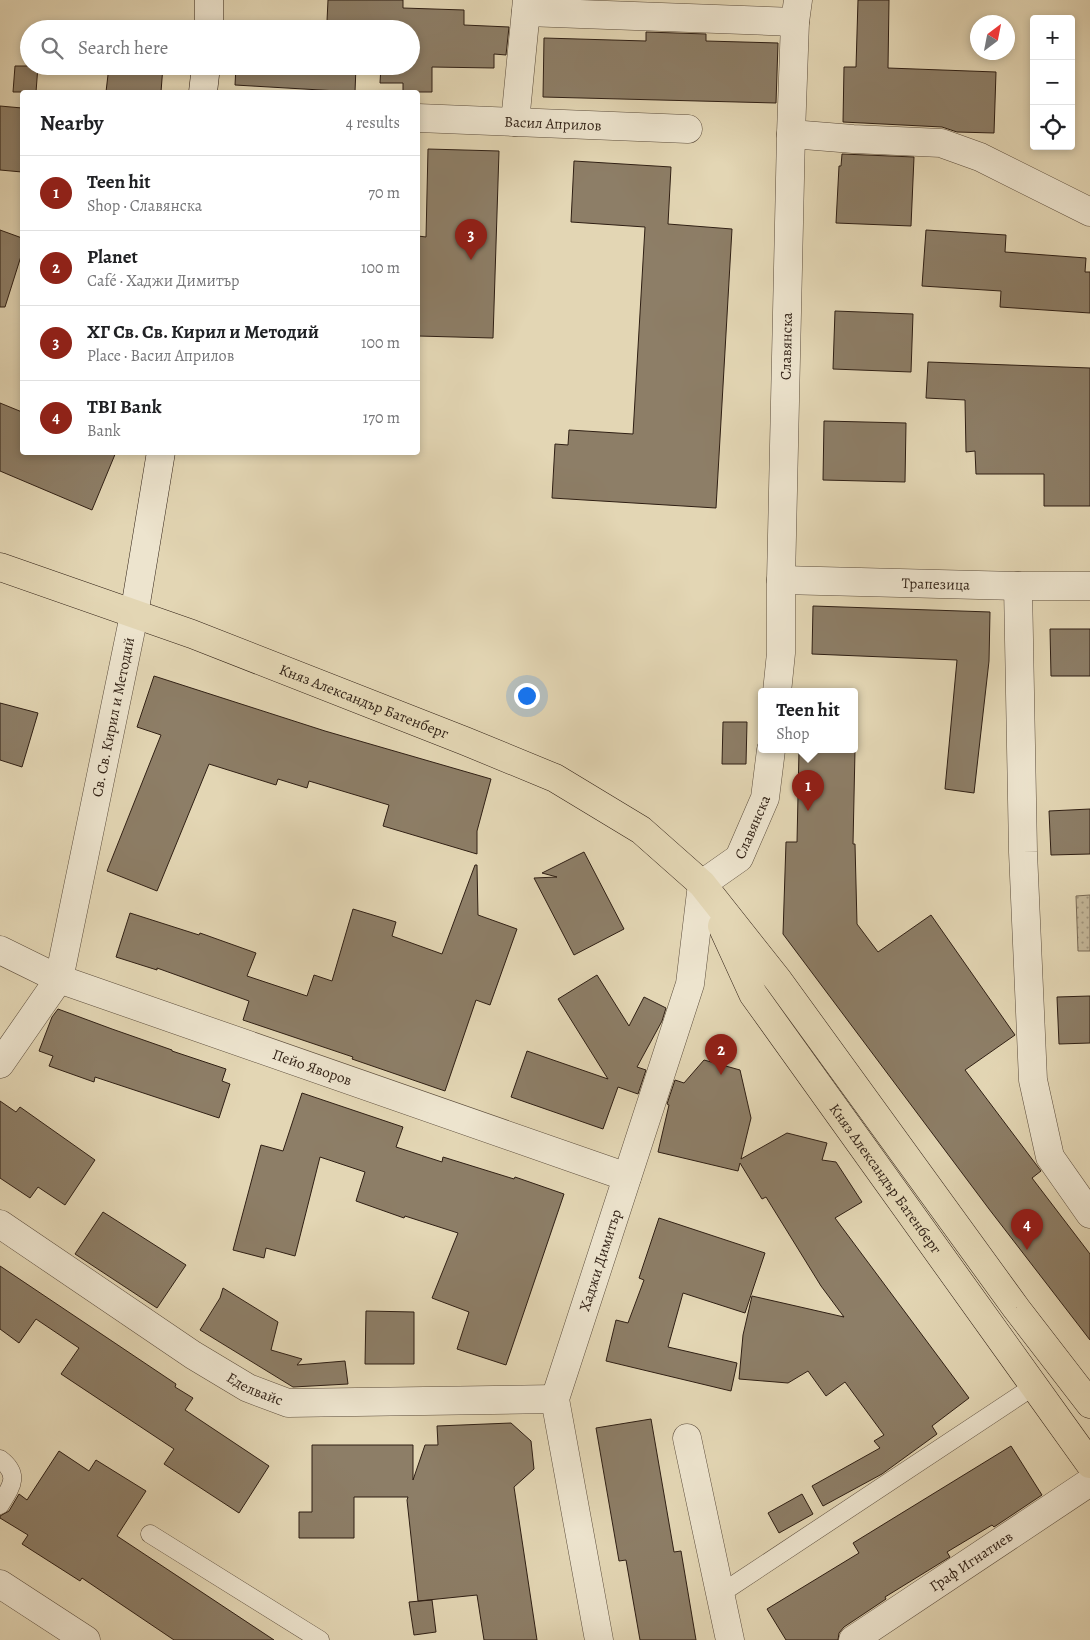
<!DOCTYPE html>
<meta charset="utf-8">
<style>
body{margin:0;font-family:Alegreya,serif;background:#f2f2f2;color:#202124}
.controls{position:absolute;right:15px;top:15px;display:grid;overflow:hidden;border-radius:5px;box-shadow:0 2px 8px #0003}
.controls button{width:45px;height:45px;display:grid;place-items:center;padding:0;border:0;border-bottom:1px solid #e0e0e0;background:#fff;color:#202124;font:25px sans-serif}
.compass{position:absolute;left:970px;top:15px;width:45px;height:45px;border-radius:50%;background:#fff;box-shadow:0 2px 8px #0003;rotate:32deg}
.you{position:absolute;left:526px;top:695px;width:18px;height:18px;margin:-12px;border:4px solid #fff;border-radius:50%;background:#1a73e8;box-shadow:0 0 0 8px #1a73e833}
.badge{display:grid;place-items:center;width:32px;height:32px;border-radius:50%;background:#8f2418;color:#fff;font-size:16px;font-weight:700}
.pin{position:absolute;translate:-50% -41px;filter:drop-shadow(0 1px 2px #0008)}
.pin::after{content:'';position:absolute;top:26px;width:18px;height:15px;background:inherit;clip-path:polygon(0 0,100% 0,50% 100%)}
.popup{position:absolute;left:758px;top:688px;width:100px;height:65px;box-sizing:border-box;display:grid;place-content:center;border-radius:5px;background:#fff;filter:drop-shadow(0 1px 4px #0005);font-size:16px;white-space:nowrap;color:#757577}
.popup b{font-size:19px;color:#202124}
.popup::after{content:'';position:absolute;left:50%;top:100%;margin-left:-10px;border:10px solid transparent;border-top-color:#fff}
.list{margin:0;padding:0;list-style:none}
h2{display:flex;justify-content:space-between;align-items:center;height:65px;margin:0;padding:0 20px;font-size:21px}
h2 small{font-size:16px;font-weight:400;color:#757577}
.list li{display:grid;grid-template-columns:32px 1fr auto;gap:15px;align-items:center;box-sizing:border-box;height:75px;padding:0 20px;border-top:1px solid #e0e0e0}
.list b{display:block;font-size:19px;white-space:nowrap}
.list p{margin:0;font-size:16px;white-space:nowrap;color:#757577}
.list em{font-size:16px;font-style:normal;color:#757577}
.icon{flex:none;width:28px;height:28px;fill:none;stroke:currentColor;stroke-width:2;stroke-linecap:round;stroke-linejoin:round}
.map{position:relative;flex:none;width:1090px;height:1640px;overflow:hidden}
.search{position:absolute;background:#fff;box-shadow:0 2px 8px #0003;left:20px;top:20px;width:400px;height:55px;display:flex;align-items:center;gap:12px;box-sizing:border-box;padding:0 18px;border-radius:28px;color:#757577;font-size:19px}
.panel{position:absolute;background:#fff;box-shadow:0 2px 8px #0003;left:20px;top:90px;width:400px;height:365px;border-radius:5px}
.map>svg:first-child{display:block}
</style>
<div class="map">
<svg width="1090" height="1640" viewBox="0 0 1090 1640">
<defs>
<pattern id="park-dots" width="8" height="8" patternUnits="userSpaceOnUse" patternTransform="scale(1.25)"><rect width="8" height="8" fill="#c4b799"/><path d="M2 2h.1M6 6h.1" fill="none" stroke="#a0947c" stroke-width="1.8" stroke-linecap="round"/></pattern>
</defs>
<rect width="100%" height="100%" fill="#e3d6b4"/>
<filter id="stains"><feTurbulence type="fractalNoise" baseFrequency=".004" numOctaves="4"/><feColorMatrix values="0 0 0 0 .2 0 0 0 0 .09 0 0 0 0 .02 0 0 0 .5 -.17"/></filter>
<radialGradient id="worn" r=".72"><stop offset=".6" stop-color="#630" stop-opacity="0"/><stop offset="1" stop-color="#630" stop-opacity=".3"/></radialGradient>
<path fill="url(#park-dots)" stroke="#7a6b56" d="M 1090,895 L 1090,951 L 1078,951 L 1076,896 Z"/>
<path fill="#8d7e67" stroke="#2f1f14" d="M 328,0 L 403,0 L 403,8 L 464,10 L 464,25 L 509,27 L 506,55 L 494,54 L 494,68 L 432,67 L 432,92 L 403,92 L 403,83 L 380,83 L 381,66 L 411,66 L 411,29 L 382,29 L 383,22 L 327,21 Z
M 858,0 L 889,0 L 888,68 L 996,72 L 994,133 L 957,132 L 942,127 L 843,122 L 844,67 L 856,67 Z
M 646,32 L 706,34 L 706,41 L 778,43 L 776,103 L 543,97 L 544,38 L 646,41 Z
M 15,66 L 38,66 L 36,92 L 13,92 Z
M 109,66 L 163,66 L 161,92 L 106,92 Z
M 236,66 L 356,66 L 355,92 L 235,85 Z
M 0,106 L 22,108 L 22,172 L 0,170 Z
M 428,149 L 499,151 L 493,338 L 418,336 L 418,236 L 426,237 Z
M 842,154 L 914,157 L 911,226 L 836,223 L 839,166 L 841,166 Z
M 574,161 L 671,167 L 668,224 L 732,229 L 716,508 L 552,498 L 555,444 L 568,445 L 569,430 L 633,434 L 645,227 L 571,222 Z
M 0,230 L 22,238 L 22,253 L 5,307 L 0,307 Z
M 926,230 L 1006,235 L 1005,252 L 1086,258 L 1085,272 L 1090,272 L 1090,313 L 1000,307 L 1001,291 L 922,286 Z
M 835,311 L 913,314 L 911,372 L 833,369 Z
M 928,362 L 1090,368 L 1090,506 L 1044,506 L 1044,474 L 976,474 L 975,451 L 966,452 L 965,400 L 926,398 Z
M 0,403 L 22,412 L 22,452 L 116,452 L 92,510 L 0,471 Z
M 824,421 L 906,423 L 905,482 L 823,480 Z
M 813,606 L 990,612 L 989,661 L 974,793 L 945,789 L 957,660 L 812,654 Z
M 1050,629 L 1090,629 L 1090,676 L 1051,676 Z
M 154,676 L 325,731 L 491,779 L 477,831 L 477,854 L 383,826 L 389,805 L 309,781 L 307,788 L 278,779 L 276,785 L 209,764 L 157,891 L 107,871 L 161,735 L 137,727 Z
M 0,703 L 38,713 L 22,767 L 0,760 Z
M 723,722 L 747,722 L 746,764 L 722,764 Z
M 799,750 L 855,750 L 853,844 L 855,844 L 857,924 L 878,952 L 931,915 L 1015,1035 L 965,1070 L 1041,1171 L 1032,1178 L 1090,1254 L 1090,1340 L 989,1209 L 783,934 L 786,842 L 797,842 Z
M 1090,809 L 1090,854 L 1051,855 L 1049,811 Z
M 584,852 L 624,929 L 574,955 L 534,878 L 557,877 L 542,873 Z
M 475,865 L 477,865 L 478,915 L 517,929 L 490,1005 L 476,1000 L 445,1091 L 352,1059 L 353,1057 L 243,1020 L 249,1001 L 157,968 L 157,970 L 116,957 L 130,913 L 199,935 L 200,933 L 256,953 L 247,976 L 307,996 L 314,975 L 332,981 L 353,909 L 396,922 L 392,936 L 442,954 Z
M 597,975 L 629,1026 L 644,997 L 666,1008 L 662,1021 L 637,1067 L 646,1070 L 638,1094 L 618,1087 L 603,1129 L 511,1097 L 527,1051 L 608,1079 L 558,999 Z
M 1090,996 L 1090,1043 L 1059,1044 L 1057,997 Z
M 58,1009 L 112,1029 L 172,1050 L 172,1051 L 226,1069 L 222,1081 L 230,1084 L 219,1118 L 95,1077 L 94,1082 L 49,1066 L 53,1056 L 39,1051 L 52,1017 Z
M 704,1060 L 740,1070 L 751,1118 L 741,1159 L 787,1133 L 827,1143 L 822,1160 L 836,1162 L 862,1202 L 835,1218 L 969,1398 L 932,1426 L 937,1434 L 882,1474 L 823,1506 L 812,1486 L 880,1448 L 874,1441 L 884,1435 L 845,1382 L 826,1396 L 808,1371 L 788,1383 L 739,1379 L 743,1335 L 752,1296 L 844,1317 L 821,1286 L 766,1197 L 762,1199 L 740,1163 L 738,1171 L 658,1152 L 669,1105 L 667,1104 L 675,1080 L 684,1083 Z
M 302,1093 L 403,1127 L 396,1147 L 442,1162 L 443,1157 L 514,1179 L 515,1177 L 564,1194 L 506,1365 L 457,1349 L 469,1312 L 432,1298 L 458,1233 L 405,1216 L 404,1218 L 356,1201 L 365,1172 L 320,1157 L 295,1256 L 266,1248 L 264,1258 L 233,1250 L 261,1145 L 283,1151 Z
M 0,1101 L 16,1112 L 20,1107 L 95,1160 L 65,1205 L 38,1187 L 30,1198 L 0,1178 Z
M 103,1212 L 186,1265 L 157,1308 L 75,1254 Z
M 659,1218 L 765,1253 L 745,1313 L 683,1293 L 668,1347 L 737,1363 L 731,1391 L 606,1361 L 616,1320 L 628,1323 L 644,1280 L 639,1278 Z
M 0,1266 L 176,1384 L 175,1387 L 193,1398 L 185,1410 L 269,1466 L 239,1513 L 164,1464 L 174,1449 L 61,1374 L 79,1348 L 36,1319 L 19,1343 L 0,1329 Z
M 223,1288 L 278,1322 L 271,1350 L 302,1359 L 297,1365 L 345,1361 L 348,1384 L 293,1387 L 200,1330 L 220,1298 Z
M 366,1311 L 414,1312 L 414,1364 L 365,1364 Z
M 651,1419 L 674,1552 L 681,1551 L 696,1640 L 640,1640 L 626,1560 L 619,1561 L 596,1428 Z
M 511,1423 L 531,1441 L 534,1469 L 514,1487 L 537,1640 L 484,1640 L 477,1595 L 418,1601 L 407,1500 L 408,1497 L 354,1497 L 354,1538 L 299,1538 L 299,1512 L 312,1512 L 312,1445 L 413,1445 L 413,1480 L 425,1445 L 438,1445 L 437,1426 Z
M 1011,1446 L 1042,1495 L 994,1527 L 992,1525 L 947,1552 L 950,1557 L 885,1597 L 886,1599 L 844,1627 L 839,1633 L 838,1640 L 786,1640 L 767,1609 L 859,1553 L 853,1543 Z
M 59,1451 L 89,1471 L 96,1460 L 146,1491 L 117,1536 L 274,1640 L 174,1640 L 82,1578 L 80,1581 L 22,1544 L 28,1535 L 0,1518 L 0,1516 L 9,1511 L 19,1494 L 27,1500 Z
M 802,1494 L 813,1514 L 779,1533 L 768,1513 Z
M 432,1600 L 436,1632 L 414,1635 L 409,1602 Z"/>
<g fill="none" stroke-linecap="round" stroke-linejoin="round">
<defs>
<path id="lane" d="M 0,1459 C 21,1475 11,1487 0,1505
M 150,1534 L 320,1640
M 720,1594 L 1034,1386"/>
<g id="street">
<path d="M 526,12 L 795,22"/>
<path id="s1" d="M 418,118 L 688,129"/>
<path d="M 515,122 L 527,0"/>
<path d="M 791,134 L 853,139 L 941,143 L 980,157 L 1090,212"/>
<path id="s2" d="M 781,580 L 1018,586 L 1090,586"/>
<path d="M 1018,586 L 1023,852 L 1033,1080 L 1050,1157 L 1090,1214"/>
<path id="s3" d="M 777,692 L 781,653 L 781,580 L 791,134 L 795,22 L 798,0"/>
<path id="s4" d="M 0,950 L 59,979 L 627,1177"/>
<path id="s5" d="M 0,1064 L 59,979 L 134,615"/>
<path id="s6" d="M 0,1224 L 193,1355 L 248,1388 L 288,1403 L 555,1399"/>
<path d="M 687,1438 L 730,1640"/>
<path d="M 0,1584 L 86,1640"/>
<path id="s7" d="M 599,1640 L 555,1399 L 690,984 L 702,884 L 739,858 L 765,798 L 771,750"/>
<path id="s8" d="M 853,1640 L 1090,1482"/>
</g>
<path id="secondary" d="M 209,0 L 209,29
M 203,92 L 206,66
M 134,615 L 161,452"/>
<g id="primary">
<path id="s9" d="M 0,567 L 192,634 L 465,741 L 555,778 L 641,830 L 702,884 L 778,980 L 1016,1308 L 1090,1404"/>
<path id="s10" d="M 722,926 L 753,994 L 1090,1464"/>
</g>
</defs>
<use href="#lane" stroke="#5c4d3c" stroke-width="19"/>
<use href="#street" stroke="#5c4d3c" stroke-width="29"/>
<use href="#secondary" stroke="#2f1f14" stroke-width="29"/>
<use href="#primary" stroke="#2f1f14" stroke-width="29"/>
<use href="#lane" stroke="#ede4ce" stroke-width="18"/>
<use href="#street" stroke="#ede4ce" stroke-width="28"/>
<use href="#secondary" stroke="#ede4ce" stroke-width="28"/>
<use href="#primary" stroke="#e3d6b4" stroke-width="28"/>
</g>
<g text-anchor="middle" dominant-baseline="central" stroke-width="4.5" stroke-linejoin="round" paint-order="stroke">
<g font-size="15" fill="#2f1f14" stroke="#ede4ce">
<text stroke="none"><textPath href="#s1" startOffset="135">Васил Априлов</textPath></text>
<text stroke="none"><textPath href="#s3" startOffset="346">Славянска</textPath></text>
<text stroke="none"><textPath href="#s2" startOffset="155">Трапезица</textPath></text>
<text stroke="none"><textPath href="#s9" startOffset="388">Княз Александър Батенберг</textPath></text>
<text stroke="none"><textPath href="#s5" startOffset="371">Св. Св. Кирил и Методий</textPath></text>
<text stroke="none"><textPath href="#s7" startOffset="861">Славянска</textPath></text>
<text stroke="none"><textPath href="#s4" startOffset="334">Пейо Яворов</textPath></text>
<text stroke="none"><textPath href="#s10" startOffset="302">Княз Александър Батенберг</textPath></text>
<text stroke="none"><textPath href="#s7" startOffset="391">Хаджи Димитър</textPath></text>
<text stroke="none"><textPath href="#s6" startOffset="304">Еделвайс</textPath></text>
<text stroke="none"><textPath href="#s8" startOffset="142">Граф Игнатиев</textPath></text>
</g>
</g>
<rect width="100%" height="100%" filter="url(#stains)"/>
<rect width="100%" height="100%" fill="url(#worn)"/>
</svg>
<div class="controls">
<button>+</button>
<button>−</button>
<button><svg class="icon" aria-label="locate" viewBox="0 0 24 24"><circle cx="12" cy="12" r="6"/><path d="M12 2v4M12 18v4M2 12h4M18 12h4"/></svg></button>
</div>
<svg class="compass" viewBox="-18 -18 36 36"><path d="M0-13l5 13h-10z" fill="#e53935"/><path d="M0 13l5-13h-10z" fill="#757577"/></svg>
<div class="you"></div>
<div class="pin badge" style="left:808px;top:811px">1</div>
<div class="popup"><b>Teen hit</b>Shop</div>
<div class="pin badge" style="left:721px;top:1075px">2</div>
<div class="pin badge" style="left:471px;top:260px">3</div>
<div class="pin badge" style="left:1027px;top:1250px">4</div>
<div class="search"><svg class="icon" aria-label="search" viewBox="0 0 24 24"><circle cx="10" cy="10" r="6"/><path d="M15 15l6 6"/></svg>Search here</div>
<section class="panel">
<h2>Nearby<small>4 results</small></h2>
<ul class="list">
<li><span class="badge">1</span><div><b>Teen hit</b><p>Shop · Славянска</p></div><em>70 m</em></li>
<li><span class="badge">2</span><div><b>Planet</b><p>Café · Хаджи Димитър</p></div><em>100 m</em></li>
<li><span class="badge">3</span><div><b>ХГ Св. Св. Кирил и Методий</b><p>Place · Васил Априлов</p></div><em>100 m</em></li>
<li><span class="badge">4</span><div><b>TBI Bank</b><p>Bank</p></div><em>170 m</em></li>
</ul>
</section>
</div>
